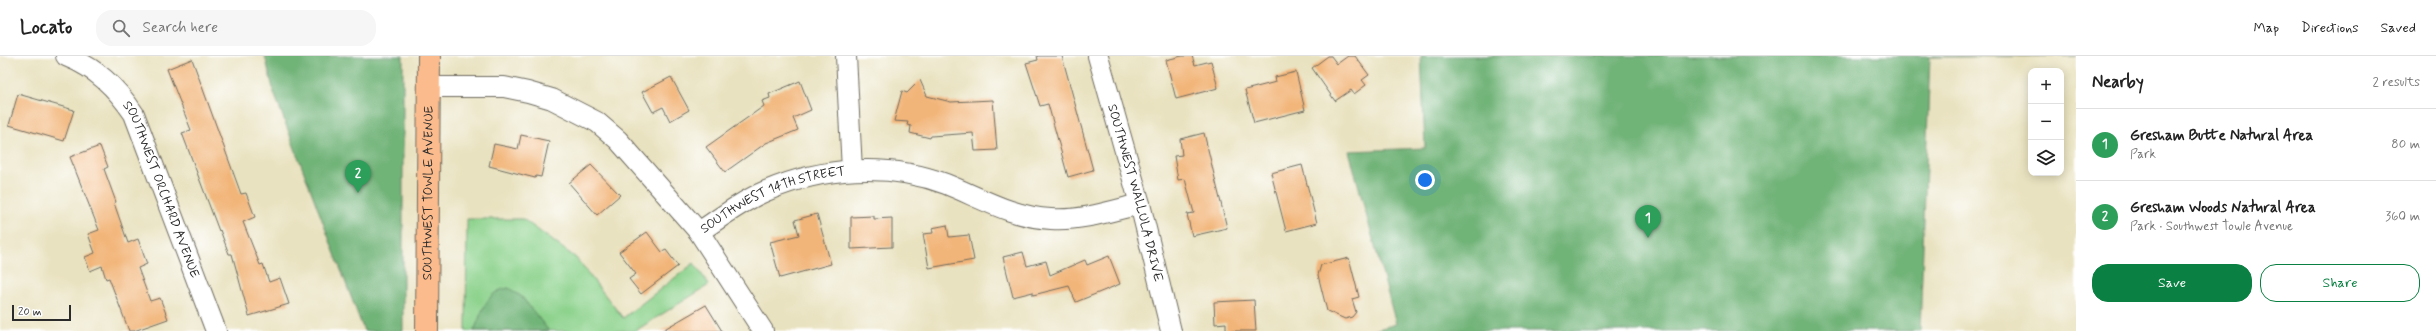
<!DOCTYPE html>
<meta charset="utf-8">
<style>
body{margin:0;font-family:Mynerve,sans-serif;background:#f6f6f6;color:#222}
.controls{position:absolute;right:12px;top:12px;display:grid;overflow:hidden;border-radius:8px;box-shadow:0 2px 10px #0003}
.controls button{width:36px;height:36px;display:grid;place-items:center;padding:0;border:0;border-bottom:1px solid #e0e0e0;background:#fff;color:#222;font:20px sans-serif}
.scale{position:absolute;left:12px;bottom:10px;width:59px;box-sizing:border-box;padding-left:4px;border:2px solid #2b2b2b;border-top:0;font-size:11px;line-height:14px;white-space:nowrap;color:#2b2b2b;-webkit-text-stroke:3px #fff;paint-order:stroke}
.you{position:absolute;left:1425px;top:124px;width:14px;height:14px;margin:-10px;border:3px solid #fff;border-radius:50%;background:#1a73e8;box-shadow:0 0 0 6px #1a73e833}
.badge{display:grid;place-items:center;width:26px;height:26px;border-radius:50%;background:#0b8043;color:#fff;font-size:13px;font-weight:700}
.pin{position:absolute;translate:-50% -33px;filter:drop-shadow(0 1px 2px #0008)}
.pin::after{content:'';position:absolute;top:21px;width:14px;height:12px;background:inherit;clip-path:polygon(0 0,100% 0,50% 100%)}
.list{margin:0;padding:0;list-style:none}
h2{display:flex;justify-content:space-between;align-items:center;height:52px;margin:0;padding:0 16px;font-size:17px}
h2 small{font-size:13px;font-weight:400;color:#767676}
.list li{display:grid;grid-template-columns:26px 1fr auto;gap:12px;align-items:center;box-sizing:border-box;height:72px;padding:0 16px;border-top:1px solid #e0e0e0}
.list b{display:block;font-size:15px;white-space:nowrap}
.list p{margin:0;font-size:13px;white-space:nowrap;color:#767676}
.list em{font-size:13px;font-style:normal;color:#767676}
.actions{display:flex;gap:8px;padding:12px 16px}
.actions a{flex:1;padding:9px 0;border:1px solid #0b8043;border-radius:16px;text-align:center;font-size:14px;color:#0b8043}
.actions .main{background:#0b8043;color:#fff}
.icon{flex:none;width:22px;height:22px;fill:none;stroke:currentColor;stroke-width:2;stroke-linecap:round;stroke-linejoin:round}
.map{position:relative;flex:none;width:2076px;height:275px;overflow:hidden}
header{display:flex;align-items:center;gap:24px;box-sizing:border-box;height:56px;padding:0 20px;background:#fff;border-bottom:1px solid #e0e0e0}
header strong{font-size:19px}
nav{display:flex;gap:22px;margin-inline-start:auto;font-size:14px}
.search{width:280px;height:36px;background:#f6f6f6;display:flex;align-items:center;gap:10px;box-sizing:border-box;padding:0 14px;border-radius:16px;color:#767676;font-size:15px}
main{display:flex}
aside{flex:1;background:#fff}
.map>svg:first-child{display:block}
</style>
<header>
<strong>Locato</strong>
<div class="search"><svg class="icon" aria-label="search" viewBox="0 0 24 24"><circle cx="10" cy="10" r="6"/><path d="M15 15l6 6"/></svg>Search here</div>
<nav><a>Map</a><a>Directions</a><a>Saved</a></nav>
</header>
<main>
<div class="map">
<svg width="2076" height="275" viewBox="0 0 2076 275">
<rect width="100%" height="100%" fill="#fff"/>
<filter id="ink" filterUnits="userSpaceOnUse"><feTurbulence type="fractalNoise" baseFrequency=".025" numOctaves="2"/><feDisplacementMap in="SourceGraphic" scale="8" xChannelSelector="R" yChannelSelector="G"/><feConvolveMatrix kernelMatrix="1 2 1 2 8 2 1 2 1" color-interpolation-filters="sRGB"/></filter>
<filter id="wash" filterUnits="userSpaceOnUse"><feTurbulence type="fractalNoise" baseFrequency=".012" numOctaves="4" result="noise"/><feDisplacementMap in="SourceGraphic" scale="16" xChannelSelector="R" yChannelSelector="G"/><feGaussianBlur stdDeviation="0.9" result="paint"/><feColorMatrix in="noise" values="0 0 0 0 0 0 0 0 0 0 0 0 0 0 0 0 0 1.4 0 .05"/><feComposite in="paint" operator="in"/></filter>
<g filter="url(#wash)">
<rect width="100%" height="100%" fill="#e9e2c0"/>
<path fill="#8cd28c" stroke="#5c7e5c" d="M 467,163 L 523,163 L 576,202 L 623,262 L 694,207 L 709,229 L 635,275 L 466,275 Z"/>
<path fill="#71b478" stroke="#4e7052" d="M 265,0 L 403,0 L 403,275 L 364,275 L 274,37 Z
M 1421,0 L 2076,0 L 1930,1 L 1920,275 L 1371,275 L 1396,268 L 1349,95 L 1425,92 Z
M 509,232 L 522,241 L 549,275 L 474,275 C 482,257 486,234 509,232 Z"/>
<g id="blocks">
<path fill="#f2b579" d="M 1037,0 L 1062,0 L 1093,114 L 1068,121 L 1048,48 L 1040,50 L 1026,7 L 1038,4 Z
M 1182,0 L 1192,0 L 1195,9 L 1211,5 L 1218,32 L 1176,43 L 1166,4 Z
M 1328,0 L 1331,0 L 1337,8 L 1348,0 L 1355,0 L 1369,19 L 1362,24 L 1366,29 L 1354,38 L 1351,34 L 1335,45 L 1312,12 Z
M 192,3 L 241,138 L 246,137 L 255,161 L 243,166 L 260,209 L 263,208 L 269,226 L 280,222 L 289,248 L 249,260 L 232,198 L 229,198 L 220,174 L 219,175 L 182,77 L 191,74 L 167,13 Z
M 1296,16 L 1305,54 L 1254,67 L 1245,34 L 1276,26 L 1275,21 Z
M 671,21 L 689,54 L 670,65 L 663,51 L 653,56 L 642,36 Z
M 920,24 L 927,40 L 951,46 L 993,44 L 997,94 L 975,95 L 973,77 L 931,80 L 930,82 L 910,77 L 911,70 L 907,69 L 908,66 L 894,65 L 902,35 L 907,37 Z
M 800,25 L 811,54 L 793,62 L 798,74 L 766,87 L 725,116 L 706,91 L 764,50 L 762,45 L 770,42 L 769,38 Z
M 18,38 L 74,54 L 64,85 L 9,69 Z
M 1204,77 L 1227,172 L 1192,180 L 1187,158 L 1194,157 L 1185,123 L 1178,124 L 1174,100 L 1182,99 L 1180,83 Z
M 521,79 L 549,85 L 541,121 L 536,120 L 535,122 L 489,110 L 494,88 L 518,93 Z
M 100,90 L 108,111 L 104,113 L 116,146 L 114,147 L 128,187 L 138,183 L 147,208 L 138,212 L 150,245 L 160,242 L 168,263 L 134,275 L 129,275 L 109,222 L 106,223 L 102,210 L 90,215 L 85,201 L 95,197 L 88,178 L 99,174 L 70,101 Z
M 591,109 L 620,139 L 597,159 L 569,127 Z
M 1302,109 L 1317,167 L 1286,175 L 1271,117 Z
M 817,158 L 831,208 L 780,222 L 770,186 L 799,179 L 795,164 Z
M 874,160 L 874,163 L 892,162 L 892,191 L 851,193 L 851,161 Z
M 947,169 L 949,181 L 969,179 L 974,204 L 929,212 L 923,178 L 933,177 L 932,172 Z
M 647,176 L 662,196 L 666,194 L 678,210 L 641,238 L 629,223 L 636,218 L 619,196 Z
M 1023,196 L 1027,210 L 1046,205 L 1050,219 L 1085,204 L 1087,209 L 1109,200 L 1120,228 L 1076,246 L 1069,230 L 1033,239 L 1033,236 L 1013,241 L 1003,201 Z
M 1349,202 L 1359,241 L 1352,243 L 1356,256 L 1352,261 L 1345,263 L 1327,255 L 1318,219 L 1321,209 Z
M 1254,244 L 1256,275 L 1231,275 L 1226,274 L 1226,267 L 1215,268 L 1214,246 Z
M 706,249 L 722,275 L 661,275 Z"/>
</g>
</g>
<g filter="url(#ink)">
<use href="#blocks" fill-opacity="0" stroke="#6e6b5f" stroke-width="1"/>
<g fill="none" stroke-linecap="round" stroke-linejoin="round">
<defs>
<g id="minor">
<path id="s1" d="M 66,0 C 96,12 116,31 134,58 L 216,275"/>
<path d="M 846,0 L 852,114"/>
<path id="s2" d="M 1098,0 L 1140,148 L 1171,275"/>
<path d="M 428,31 L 504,31 L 528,36 L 552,43 L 597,66 L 618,84 L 699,176 L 763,275"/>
<path id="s3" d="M 699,176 C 720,162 742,145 766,135 C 822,111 888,106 946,128 C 981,142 1012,161 1051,163 C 1081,165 1111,155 1140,148"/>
</g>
<g id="major">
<path id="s4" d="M 427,275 L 429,0"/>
</g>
</defs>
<use href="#minor" stroke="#6e6b5f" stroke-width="22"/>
<use href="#major" stroke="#6e6b5f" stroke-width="24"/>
<use href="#minor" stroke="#fff" stroke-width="20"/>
<use href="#major" stroke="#fbbb8c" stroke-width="22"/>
</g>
</g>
<g text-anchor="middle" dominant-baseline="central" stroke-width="3" stroke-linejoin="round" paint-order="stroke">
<g font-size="13" fill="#2b2b2b" stroke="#fff">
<text stroke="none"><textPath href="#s1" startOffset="171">SOUTHWEST ORCHARD AVENUE</textPath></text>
<text stroke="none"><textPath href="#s2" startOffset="142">SOUTHWEST WALLULA DRIVE</textPath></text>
<text stroke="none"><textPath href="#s4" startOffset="138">SOUTHWEST TOWLE AVENUE</textPath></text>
<text stroke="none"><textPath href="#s3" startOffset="82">SOUTHWEST 14TH STREET</textPath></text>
</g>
</g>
</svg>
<div class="controls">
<button>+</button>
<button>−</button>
<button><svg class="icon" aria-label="layers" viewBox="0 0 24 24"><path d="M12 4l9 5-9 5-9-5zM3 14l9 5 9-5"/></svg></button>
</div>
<div class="scale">20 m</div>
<div class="you"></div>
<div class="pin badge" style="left:1648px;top:182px;background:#2e9e5b">1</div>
<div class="pin badge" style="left:358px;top:137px;background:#2e9e5b">2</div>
</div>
<aside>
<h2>Nearby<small>2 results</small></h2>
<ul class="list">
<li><span class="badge" style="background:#2e9e5b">1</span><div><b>Gresham Butte Natural Area</b><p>Park</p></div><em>80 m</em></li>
<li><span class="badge" style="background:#2e9e5b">2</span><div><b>Gresham Woods Natural Area</b><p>Park · Southwest Towle Avenue</p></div><em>360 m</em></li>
</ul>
<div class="actions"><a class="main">Save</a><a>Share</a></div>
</aside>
</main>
